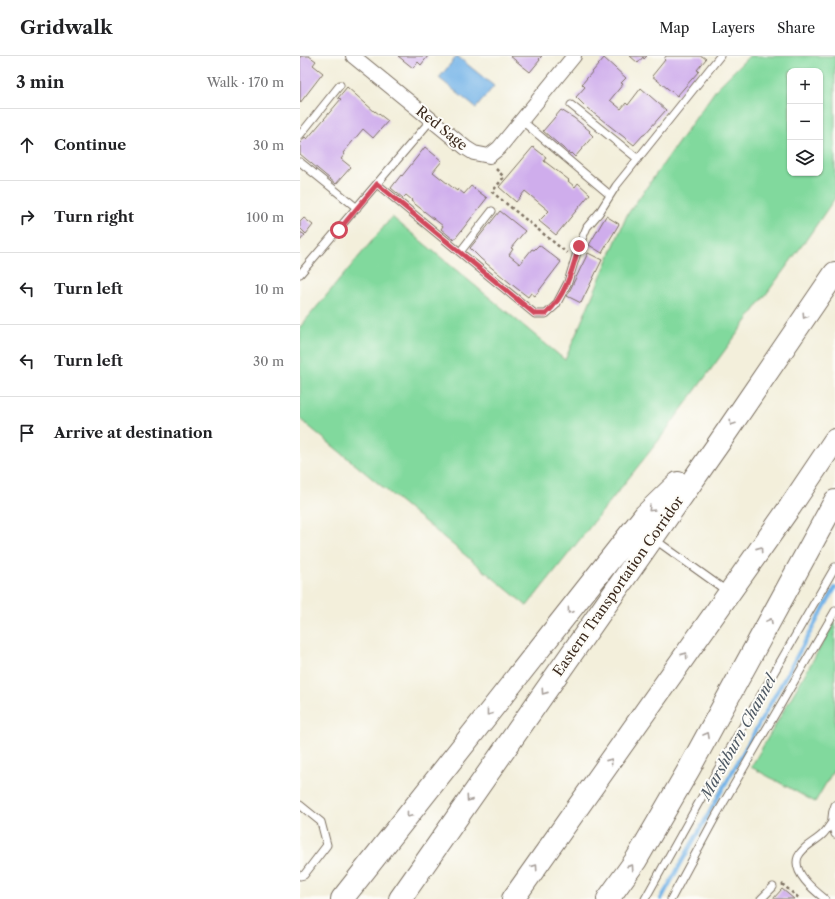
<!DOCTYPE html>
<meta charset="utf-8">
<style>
body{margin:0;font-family:"Libre Caslon Text",serif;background:#f2f2f2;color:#202124}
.controls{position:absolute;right:12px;top:12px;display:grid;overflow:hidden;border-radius:8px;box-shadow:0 1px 3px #0004}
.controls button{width:36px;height:36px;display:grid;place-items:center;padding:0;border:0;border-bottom:1px solid #e0e0e0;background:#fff;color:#202124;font:20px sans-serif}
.stop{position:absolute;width:12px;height:12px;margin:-9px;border:3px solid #d1495b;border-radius:50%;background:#fff}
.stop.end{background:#d1495b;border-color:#fff;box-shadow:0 1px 4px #0008}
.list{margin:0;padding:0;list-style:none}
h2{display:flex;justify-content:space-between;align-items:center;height:52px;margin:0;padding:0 16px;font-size:17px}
h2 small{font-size:13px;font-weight:400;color:#757577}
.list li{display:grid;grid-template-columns:26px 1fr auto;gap:12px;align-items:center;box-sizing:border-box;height:72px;padding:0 16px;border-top:1px solid #e0e0e0}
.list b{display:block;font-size:15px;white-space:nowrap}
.list em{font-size:13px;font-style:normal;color:#757577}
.icon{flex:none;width:22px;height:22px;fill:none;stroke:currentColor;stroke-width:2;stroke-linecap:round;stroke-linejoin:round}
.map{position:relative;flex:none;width:535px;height:843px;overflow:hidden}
header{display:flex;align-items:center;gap:24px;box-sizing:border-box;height:56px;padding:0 20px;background:#fff;border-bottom:1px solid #e0e0e0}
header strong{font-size:19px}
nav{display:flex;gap:22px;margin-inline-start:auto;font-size:14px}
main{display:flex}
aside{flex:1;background:#fff}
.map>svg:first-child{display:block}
</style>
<header>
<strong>Gridwalk</strong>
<nav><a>Map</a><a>Layers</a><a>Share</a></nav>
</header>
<main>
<aside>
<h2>3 min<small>Walk · 170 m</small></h2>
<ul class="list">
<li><svg class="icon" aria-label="ahead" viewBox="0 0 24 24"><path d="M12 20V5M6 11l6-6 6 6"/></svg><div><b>Continue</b></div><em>30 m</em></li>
<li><svg class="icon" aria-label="right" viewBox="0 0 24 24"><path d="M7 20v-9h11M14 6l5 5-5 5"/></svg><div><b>Turn right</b></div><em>100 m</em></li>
<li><svg class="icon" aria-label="left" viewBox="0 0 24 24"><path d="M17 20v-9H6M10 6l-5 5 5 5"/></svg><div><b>Turn left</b></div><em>10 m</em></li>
<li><svg class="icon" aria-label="left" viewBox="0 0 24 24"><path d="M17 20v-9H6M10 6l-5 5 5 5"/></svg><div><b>Turn left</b></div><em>30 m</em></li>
<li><svg class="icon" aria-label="arrive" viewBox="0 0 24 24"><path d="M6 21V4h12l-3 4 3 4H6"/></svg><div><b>Arrive at destination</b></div></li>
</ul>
</aside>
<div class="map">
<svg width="535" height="843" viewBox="0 0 535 843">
<rect width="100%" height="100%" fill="#fdfcf7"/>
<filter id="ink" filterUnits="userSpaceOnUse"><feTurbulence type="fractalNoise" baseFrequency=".025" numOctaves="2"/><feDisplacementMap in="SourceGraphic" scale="8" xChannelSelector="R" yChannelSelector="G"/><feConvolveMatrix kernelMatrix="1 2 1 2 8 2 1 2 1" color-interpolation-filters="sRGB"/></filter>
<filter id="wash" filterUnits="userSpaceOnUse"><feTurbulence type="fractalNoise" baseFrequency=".012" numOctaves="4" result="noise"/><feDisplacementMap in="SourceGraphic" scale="16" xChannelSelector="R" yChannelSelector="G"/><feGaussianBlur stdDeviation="0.9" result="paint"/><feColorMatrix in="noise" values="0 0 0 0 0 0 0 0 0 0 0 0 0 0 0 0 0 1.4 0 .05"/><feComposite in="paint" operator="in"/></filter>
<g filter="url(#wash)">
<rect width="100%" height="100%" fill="#f3efdb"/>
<path fill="#81d99d" stroke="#5e825e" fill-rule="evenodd" d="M 449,0 L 535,0 L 535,142 L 506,184 L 359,384 L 227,550 L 0,363 L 0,271 L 92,161 L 265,304 L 327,159 L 417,32 ZM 490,15 L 520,15 L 520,117 L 490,117 Z
M 535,566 L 535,712 L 515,746 L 451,711 Z"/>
<path fill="#74b4e8" stroke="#586f83" d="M 157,0 L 194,30 L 176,52 L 139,22 Z"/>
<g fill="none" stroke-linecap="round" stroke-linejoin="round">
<path stroke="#74b4e8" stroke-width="4" d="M 361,843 L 535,532"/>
</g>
<g id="blocks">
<path fill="#cfadec" d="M 0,0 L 9,0 L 16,5 L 13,9 L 23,17 L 0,47 Z
M 98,0 L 128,0 L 121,9 L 118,6 L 113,12 Z
M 210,0 L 242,0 L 239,3 L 240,4 L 230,16 Z
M 330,0 L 347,0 L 344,3 L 343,1 L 338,7 Z
M 366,0 L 402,0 L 406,3 L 397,14 L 399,15 L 377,40 L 352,20 L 365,4 L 364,3 Z
M 304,2 L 326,22 L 321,27 L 323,28 L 310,44 L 321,53 L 326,47 L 328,49 L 341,32 L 366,54 L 344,79 L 343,79 L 334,89 L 287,52 L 276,41 L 285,31 L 282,28 Z
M 47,31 L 75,56 L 75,55 L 88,65 L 73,82 L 63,73 L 43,97 L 45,98 L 41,103 L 51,111 L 36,128 L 0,98 L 0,87 L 5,81 L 7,83 L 41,43 L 38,42 Z
M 261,54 L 274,62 L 290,75 L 289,76 L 293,80 L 275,101 L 271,97 L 270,98 L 243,75 Z
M 125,91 L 142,105 L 133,116 L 157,135 L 158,133 L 164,138 L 171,130 L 187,142 L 154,184 L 141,173 L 143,170 L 111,145 L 112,144 L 106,139 L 103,142 L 91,132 L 101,119 L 102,120 Z
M 233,91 L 246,101 L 244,105 L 269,124 L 268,125 L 275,131 L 278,127 L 290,138 L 256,179 L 239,165 L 249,155 L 225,135 L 216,146 L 199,131 Z
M 200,155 L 225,175 L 211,192 L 213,193 L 209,199 L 220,208 L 232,193 L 234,194 L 239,189 L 261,206 L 235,240 L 231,237 L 228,241 L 215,231 L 181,203 L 170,192 Z
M 306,160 L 319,168 L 302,197 L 289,189 Z
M 4,162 L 13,169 L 6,178 L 0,172 L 0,166 Z
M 0,176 L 5,179 L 0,185 Z
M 288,197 L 302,204 L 281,247 L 267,240 Z
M 482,833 L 494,843 L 473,843 Z"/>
</g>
</g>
<g filter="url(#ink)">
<use href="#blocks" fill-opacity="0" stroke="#7b6f60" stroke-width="1"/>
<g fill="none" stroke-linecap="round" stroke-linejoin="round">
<defs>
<path id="service" d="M 271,49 L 338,103
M 221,64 L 310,139
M 0,79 L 40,29
M 0,106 L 57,152
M 77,128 L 235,258 L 246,258 L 256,249 L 268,226 L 279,190 L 287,171 L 299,157 L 316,130 L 420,0
M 160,196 L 192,155
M 0,218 L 131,64
M 354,483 L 428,536
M 0,749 L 21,766 L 27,789 L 4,819 L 0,820
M 535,749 C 531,758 531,769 535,778
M 345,843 L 403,739 L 535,511
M 371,843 L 417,758 L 535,555
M 461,843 L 473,831
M 525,843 C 515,835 492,817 498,801 C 502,791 515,786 523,778 C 526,775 529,770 532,766"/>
<path id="minor" d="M 53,0 L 166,92 L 174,97 L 189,100 L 199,92 L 274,0"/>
<path id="motorway" d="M 42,843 L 345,459 L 378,427
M 100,843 L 419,387 L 535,217
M 213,843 L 490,451 L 535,384
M 308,843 L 336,804 L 389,713 L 535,445"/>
</defs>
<use href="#service" stroke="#7b6f60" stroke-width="9"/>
<use href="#minor" stroke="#7b6f60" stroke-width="16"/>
<use href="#motorway" stroke="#7b6f60" stroke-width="24"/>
<path stroke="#7b6f60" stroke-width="2.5" stroke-dasharray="3 3" stroke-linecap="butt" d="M 196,113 L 204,121 L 192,136 L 267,197
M 482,828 L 500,843"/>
<use href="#service" stroke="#fff" stroke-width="7"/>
<use href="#minor" stroke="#fff" stroke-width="14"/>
<use href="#motorway" stroke="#fff" stroke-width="22"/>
</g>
<defs><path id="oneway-chevron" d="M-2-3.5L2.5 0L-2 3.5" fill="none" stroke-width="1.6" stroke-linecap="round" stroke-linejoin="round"/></defs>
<g stroke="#a79f9a">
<use href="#oneway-chevron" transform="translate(505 260) rotate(124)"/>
<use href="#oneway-chevron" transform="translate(432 367) rotate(124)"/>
<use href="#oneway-chevron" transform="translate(351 453) rotate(135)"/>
<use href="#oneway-chevron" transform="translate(460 493) rotate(-55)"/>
<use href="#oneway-chevron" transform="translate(270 555) rotate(128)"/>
<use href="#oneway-chevron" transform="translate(470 565) rotate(-62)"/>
<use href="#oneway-chevron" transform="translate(385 599) rotate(-55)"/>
<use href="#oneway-chevron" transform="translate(244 636) rotate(125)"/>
<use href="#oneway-chevron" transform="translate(189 657) rotate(128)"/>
<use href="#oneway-chevron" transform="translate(407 679) rotate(-61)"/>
<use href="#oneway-chevron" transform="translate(310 705) rotate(-55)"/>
<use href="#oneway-chevron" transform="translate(169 743) rotate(125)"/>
<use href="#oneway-chevron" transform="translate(109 759) rotate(128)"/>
<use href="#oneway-chevron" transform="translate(235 811) rotate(-55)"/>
<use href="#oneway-chevron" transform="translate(331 811) rotate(-55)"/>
</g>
</g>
<g fill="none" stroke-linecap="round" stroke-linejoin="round" filter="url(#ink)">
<path stroke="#d1495b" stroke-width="5" d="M 39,174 L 77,128 L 235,258 L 246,258 C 266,239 272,215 279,190"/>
</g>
<g text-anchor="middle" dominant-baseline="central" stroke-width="4" stroke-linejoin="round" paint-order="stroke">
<g font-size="14" fill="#3b2a1e" stroke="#fdfcf7">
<text transform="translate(142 72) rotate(39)">Red Sage</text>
<text transform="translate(318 530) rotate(-55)">Eastern Transportation Corridor</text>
</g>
<g font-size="15" font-style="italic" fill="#4f5a65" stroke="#fdfcf7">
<text transform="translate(438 681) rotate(-61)">Marshburn Channel</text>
</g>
</g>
</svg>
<div class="controls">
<button>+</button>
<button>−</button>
<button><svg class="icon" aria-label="layers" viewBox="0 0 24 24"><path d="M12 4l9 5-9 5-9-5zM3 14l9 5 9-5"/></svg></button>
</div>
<div class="stop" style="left:39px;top:174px"></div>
<div class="stop end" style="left:279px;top:190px"></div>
</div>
</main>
